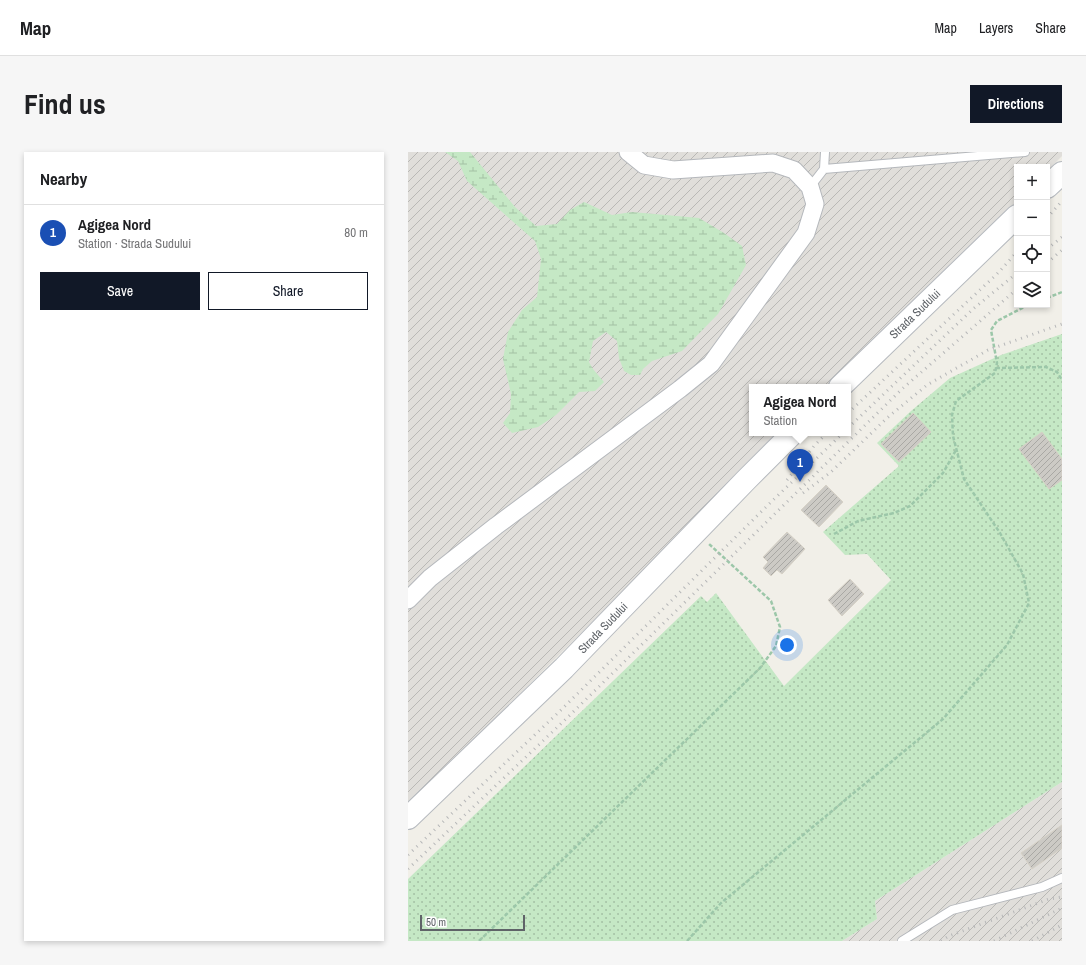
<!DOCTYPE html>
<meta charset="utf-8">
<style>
body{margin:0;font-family:"Archivo Narrow",sans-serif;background:#f6f6f6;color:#202124}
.controls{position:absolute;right:12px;top:12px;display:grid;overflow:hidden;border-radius:0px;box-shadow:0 2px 6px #0003}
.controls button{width:36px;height:36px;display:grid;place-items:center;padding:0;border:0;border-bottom:1px solid #e0e0e0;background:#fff;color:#202124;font:20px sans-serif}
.scale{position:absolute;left:12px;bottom:10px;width:105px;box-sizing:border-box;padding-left:4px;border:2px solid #5f6368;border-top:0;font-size:11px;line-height:14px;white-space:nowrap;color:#5f6368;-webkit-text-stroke:3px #fff;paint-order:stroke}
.you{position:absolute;left:379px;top:493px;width:14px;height:14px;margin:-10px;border:3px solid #fff;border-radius:50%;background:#1a73e8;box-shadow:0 0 0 6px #1a73e833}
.badge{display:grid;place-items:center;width:26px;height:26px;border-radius:50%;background:#111827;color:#fff;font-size:13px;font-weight:700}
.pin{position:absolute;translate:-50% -33px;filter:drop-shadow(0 1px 2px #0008)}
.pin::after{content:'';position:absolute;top:21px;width:14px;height:12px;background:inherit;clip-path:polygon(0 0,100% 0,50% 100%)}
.popup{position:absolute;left:341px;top:232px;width:102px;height:52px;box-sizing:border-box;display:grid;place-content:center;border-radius:0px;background:#fff;filter:drop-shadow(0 1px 3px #0005);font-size:13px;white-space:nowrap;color:#757577}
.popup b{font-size:15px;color:#202124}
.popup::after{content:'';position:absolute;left:50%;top:100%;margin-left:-8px;border:8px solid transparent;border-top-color:#fff}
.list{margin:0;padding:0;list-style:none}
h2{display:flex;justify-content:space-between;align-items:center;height:52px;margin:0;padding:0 16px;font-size:17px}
h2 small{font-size:13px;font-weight:400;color:#757577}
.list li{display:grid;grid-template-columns:26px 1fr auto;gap:12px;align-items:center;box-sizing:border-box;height:56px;padding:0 16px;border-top:1px solid #e0e0e0}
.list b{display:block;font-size:15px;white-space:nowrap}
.list p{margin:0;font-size:13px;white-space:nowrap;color:#757577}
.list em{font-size:13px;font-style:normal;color:#757577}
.actions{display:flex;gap:8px;padding:12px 16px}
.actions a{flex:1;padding:9px 0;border:1px solid #111827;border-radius:0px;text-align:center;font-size:14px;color:#111827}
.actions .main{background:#111827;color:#fff}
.icon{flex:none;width:22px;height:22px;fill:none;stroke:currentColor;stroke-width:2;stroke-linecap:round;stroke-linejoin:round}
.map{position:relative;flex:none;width:654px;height:789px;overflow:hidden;border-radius:0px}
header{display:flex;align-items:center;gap:24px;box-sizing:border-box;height:56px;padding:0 20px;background:#fff;border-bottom:1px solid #e0e0e0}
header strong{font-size:19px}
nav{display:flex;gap:22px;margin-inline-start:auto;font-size:14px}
.intro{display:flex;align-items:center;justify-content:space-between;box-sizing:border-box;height:96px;padding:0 24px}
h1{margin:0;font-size:28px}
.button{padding:10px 18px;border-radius:0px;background:#111827;color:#fff;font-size:14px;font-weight:700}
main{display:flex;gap:24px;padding:0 24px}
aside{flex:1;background:#fff;border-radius:0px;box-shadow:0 2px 6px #0003}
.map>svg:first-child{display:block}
</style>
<header>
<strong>Map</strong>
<nav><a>Map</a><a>Layers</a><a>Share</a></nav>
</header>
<div class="intro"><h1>Find us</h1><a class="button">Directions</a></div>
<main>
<aside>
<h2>Nearby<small></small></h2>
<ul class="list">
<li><span class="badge" style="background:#1a4fb4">1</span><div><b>Agigea Nord</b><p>Station · Strada Sudului</p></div><em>80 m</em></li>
</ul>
<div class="actions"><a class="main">Save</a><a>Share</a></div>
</aside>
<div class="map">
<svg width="654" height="789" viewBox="0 0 654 789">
<defs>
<pattern id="industrial-furrows" width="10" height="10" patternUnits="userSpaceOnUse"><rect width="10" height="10" fill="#e0deda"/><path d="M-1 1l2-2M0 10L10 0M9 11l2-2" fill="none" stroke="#b9b8b5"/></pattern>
<pattern id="grass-dots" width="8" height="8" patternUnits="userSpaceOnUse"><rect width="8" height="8" fill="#c5e8c5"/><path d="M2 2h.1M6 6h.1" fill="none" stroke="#a3c0a4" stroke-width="1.8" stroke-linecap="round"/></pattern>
<pattern id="wetland-marsh" width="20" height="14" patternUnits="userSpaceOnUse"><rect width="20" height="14" fill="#c5e8c5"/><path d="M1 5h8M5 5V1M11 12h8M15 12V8" fill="none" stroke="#a3c0a4"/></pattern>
<pattern id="building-hatch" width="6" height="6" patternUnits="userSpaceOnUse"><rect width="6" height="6" fill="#cccac5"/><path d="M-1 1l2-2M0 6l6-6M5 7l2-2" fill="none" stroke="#a9a8a4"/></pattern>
</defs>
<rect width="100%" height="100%" fill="#f1efe8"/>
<path fill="url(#industrial-furrows)" d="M 0,0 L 654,0 L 654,4 L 639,19 L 639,15 L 609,15 L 609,50 L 422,235 L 344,235 L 344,281 L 376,281 L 0,652 Z
M 654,630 L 654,789 L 434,789 L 469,767 L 467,749 Z"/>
<path fill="url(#grass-dots)" d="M 654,182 L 654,630 L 467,749 L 469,767 L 434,789 L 0,789 L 0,727 L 293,444 L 299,450 L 308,441 L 376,534 L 483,428 L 459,402 L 437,403 L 415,380 L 491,314 L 469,291 L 503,259 L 542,226 L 593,203 Z"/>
<path fill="url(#wetland-marsh)" d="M 37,0 L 62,0 L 107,55 L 128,74 L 149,72 L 162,58 L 176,50 L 204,63 L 224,60 L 291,66 L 316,81 L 334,94 L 338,113 L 310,162 L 274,199 L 244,209 L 235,217 L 232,223 L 223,223 L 216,219 L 211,206 L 209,189 L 198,180 L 185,189 L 181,210 L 185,217 L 196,230 L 187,239 L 171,240 L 148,263 L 130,275 L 104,281 L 95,271 L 102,261 L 103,242 L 95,207 L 100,180 L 114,158 L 129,145 L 133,107 L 127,89 L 59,29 L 50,9 Z"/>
<path fill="url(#building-hatch)" stroke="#d6d1c6" d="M 505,261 L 523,280 L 491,310 L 473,292 Z
M 634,280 L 654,307 L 654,328 L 641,337 L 611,297 Z
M 418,333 L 435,350 L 411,375 L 393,358 Z
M 379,380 L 397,397 L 374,422 L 369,418 L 363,424 L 355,416 L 360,410 L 355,405 Z
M 442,427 L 456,442 L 434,464 L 420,448 Z
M 654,673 L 654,696 L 624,717 L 613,701 Z"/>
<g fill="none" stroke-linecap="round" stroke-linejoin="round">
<defs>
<path id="lane" d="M 416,17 L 617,0
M 402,35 L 416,17 L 417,0
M 494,789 L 544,758 L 634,735 L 654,726"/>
<path id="street" d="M 0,448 L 22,426 L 88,374 L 272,237 L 303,212 L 398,81 L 407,52 L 402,35 L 386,18 L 365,11 L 265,18 L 236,13 L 220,0"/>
<path id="secondary" d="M 639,35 L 654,21
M 432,235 L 609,64
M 0,666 L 156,516 L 338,328 L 385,281"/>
</defs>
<use href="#lane" stroke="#b5b8bc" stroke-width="10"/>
<use href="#street" stroke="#b5b8bc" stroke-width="19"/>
<use href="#secondary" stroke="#b6babf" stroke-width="24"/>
<path stroke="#9cc7a9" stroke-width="2.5" stroke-dasharray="4 2" stroke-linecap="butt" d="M 639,146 L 654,140
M 588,216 L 638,215 L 649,220 L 654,228
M 426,382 L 450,369 L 486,361 L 502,354 L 535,321 L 548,298
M 71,789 L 352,516 L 368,494 L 372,475 L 363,449 L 300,391
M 279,789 L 313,751 L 535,567 L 599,493 L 621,451 L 615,422 L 592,381 L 556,327 L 545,284 L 544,263 L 548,249 L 587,221 L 589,211 L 583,178 L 589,169 L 620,153"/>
<use href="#lane" stroke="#fff" stroke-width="8"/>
<use href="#street" stroke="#fff" stroke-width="17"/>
<use href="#secondary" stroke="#fff" stroke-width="22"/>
<path stroke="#b6b7b8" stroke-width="3" stroke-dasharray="1 5" stroke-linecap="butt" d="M 639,66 L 654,49
M 639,97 L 654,85
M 639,111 L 654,98
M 440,261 L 589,122 L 609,100
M 440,276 L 565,157 L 609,121
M 379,328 L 406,294 L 419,281
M 395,341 L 423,320 L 479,266 L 519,233 L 580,198 L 654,172
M 0,703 L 153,558 L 361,352 L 435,281
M 0,717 L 159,566 L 494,237 L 609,137
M 533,789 L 541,784 L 641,747 L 654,745
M 586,789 L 654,756
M 624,789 L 654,773"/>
</g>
<g text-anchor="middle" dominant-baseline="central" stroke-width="3.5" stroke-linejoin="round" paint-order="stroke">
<g font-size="12" fill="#5f6368" stroke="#fff">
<text transform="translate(507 162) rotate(-44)">Strada Sudului</text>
<text transform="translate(195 476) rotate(-46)">Strada Sudului</text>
</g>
</g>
</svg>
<div class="controls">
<button>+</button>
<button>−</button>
<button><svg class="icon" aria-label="locate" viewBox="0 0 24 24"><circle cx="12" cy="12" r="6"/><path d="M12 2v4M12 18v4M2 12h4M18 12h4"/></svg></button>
<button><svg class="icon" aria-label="layers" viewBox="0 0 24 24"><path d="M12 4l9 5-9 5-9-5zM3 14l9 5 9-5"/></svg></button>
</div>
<div class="scale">50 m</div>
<div class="you"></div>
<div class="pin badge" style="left:392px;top:330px;background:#1a4fb4">1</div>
<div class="popup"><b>Agigea Nord</b>Station</div>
</div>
</main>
